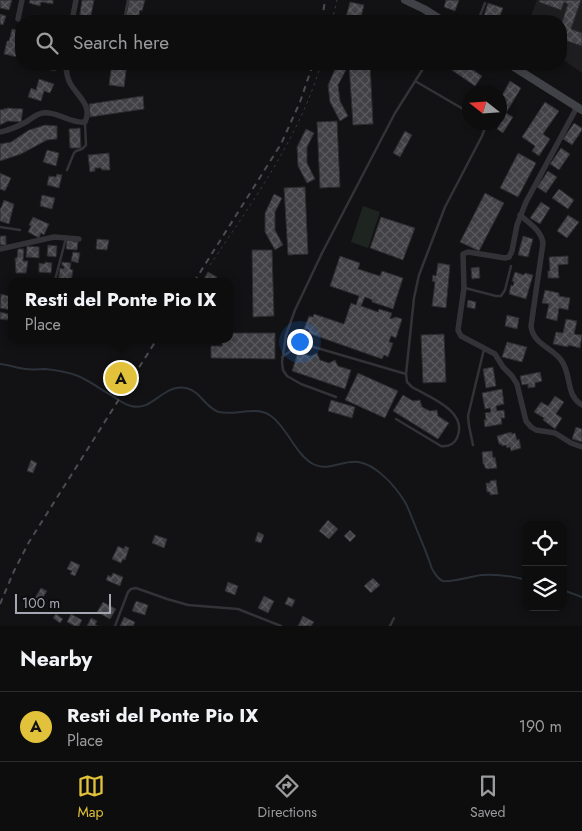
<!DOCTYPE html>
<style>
body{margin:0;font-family:Jost,sans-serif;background:#171617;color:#f1f3f6}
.controls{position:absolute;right:15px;bottom:15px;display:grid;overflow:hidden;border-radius:10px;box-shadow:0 2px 8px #0003}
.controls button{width:45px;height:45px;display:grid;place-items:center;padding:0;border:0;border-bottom:1px solid #2e2d2e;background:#0e0d0e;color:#f1f3f6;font:25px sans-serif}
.compass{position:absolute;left:462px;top:85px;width:45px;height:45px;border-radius:50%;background:#0e0d0e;box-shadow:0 2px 8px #0003;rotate:287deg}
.scale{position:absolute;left:15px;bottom:12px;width:96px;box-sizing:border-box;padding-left:5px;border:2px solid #a4a6b2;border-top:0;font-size:14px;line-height:18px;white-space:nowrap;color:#a4a6b2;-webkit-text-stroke:4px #0d0c0e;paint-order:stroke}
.you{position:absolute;left:299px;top:341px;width:18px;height:18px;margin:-12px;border:4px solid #fff;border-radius:50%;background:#1a73e8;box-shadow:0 0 0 8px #1a73e833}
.badge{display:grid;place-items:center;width:32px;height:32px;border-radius:50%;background:#e2c23a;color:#111;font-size:16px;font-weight:700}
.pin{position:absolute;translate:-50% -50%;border:2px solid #fff;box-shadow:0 1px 5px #0006}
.popup{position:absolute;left:8px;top:278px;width:225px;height:65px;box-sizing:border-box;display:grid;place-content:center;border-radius:10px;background:#0e0d0e;filter:drop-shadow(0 1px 4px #0005);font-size:16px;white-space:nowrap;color:#9b9c9e}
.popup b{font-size:19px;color:#f1f3f6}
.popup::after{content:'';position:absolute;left:50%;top:100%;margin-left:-10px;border:10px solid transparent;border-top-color:#0e0d0e}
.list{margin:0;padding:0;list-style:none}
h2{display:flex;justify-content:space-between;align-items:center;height:65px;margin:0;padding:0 20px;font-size:21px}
h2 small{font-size:16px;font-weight:400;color:#9b9c9e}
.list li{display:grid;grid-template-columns:32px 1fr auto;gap:15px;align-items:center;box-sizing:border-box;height:70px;padding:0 20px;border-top:1px solid #2e2d2e}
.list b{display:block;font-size:19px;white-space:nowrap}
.list p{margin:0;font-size:16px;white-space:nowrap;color:#9b9c9e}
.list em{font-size:16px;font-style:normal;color:#9b9c9e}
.icon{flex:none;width:28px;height:28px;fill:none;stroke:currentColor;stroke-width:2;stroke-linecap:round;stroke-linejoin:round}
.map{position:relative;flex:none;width:582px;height:626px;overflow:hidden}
.search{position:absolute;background:#0e0d0e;box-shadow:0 2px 8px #0003;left:15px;right:15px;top:15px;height:55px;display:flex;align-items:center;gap:12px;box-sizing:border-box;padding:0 18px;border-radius:20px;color:#9b9c9e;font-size:19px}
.sheet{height:135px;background:#0e0d0e}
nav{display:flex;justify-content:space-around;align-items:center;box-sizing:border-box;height:70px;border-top:1px solid #2e2d2e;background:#0e0d0e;font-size:14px;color:#9b9c9e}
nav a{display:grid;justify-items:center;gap:2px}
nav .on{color:#e2c23a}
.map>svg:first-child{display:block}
</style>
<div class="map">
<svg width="582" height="626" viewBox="0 0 582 626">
<defs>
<pattern id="building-cross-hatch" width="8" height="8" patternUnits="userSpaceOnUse" patternTransform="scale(1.25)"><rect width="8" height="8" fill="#414146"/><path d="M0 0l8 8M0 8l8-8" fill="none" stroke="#59595e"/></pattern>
</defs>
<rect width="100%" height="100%" fill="#121113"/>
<path fill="#1e1d20" d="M 537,0 L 582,0 L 582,73 L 561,58 L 561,21 L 529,21 Z"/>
<path fill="#1e2520" d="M 363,206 L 380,212 L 368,248 L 351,242 Z"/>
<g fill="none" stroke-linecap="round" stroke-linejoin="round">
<path stroke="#2c323a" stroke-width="2" d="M 0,364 C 9,365 17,368 26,369 C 32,370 39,369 45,369 C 56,370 68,372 78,376 C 90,381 100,389 111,395 C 117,399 123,404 131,406 C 153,412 162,384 186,388 C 201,391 205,408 219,412 C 236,416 256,405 271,416 C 287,427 295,454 313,464 C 328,472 342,460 358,462 C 376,464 396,487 405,502 C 409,509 411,516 414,523 C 420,538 427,553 432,569 C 435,573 437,579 443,581 C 450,583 473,576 482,575 C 497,574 512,576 526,580
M 563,590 L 582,597"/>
</g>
<path fill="url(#building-cross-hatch)" stroke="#2c2c2f" d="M 0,0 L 12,0 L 9,10 L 0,8 Z
M 30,0 L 53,0 L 53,4 L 41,2 L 40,6 L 29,3 Z
M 82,0 L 94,0 L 90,21 L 79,20 Z
M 129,0 L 145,0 L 142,11 L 140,10 L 138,21 L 125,21 Z
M 446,0 L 459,0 L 455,11 L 444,7 Z
M 540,0 L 581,0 L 571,29 L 582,33 L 582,46 L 561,39 L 561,25 L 568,4 L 564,2 L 561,10 L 539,2 Z
M 350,2 L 364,5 L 360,21 L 345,21 Z
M 488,3 L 503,8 L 498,21 L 484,15 Z
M 0,14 L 6,16 L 3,25 L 0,24 Z
M 36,15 L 46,18 L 46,16 L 63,21 L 34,21 Z
M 484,15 L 498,21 L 482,21 Z
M 256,17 L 270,17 L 270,21 L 256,21 Z
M 12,29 L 21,31 L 21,56 L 18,55 L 17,57 L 4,54 L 7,41 L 9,41 Z
M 29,64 L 57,64 L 55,71 L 29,65 Z
M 112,64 L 127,64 L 124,87 L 109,85 Z
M 349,64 L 370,64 L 373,124 L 353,125 Z
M 443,64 L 464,64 L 482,76 L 475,86 Z
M 337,65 L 346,70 L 338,85 L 340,101 L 348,116 L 340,121 L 330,102 L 328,85 Z
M 39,79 L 54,84 L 50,93 L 44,91 L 41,101 L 28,97 L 31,88 L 36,90 Z
M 510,81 L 521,88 L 506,113 L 513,117 L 503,133 L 497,129 L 500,124 L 498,122 L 500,122 L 500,99 Z
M 143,96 L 144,109 L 90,117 L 89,104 Z
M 545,102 L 559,111 L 543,134 L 550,139 L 539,156 L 532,151 L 535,146 L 522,137 Z
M 8,108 L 23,109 L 21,122 L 8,121 L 0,125 L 0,110 Z
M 337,121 L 340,187 L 320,188 L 317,122 Z
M 574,123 L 582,128 L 582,130 L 572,145 L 563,139 Z
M 45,125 L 57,126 L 57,139 L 47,140 L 21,154 L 0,161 L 0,144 L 11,142 L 29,130 Z
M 80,128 L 81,148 L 70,148 L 69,129 Z
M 306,129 L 314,133 L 307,147 L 307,163 L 315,179 L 307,183 L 298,166 L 297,147 Z
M 405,131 L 412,135 L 400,157 L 393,153 Z
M 561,148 L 570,154 L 559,170 L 550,164 Z
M 47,150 L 59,153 L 56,166 L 43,162 Z
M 109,153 L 110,170 L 102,170 L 101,168 L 95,168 L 95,171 L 90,172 L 88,155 Z
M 518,153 L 536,163 L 518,197 L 500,188 Z
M 548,171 L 557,177 L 546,193 L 537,187 Z
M 0,173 L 11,178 L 5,191 L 0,189 Z
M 57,174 L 62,175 L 59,188 L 47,185 L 49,176 L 56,177 Z
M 305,187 L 308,254 L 288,255 L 284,188 Z
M 559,189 L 574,200 L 568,209 L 552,198 Z
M 485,193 L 504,203 L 479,251 L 460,242 Z
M 274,194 L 282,198 L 275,212 L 275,230 L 283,245 L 275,250 L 265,232 L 265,213 Z
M 42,195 L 55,198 L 52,209 L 40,206 Z
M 4,200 L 14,204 L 9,224 L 0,221 L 0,208 L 1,208 Z
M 541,202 L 550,208 L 540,224 L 530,218 Z
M 568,215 L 579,222 L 567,238 L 557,231 Z
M 33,217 L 49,224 L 44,235 L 41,233 L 39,238 L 28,232 L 31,226 L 29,225 Z
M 381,217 L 415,228 L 403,260 L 370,248 Z
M 0,236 L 6,236 L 6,245 L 0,245 Z
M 523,236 L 533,239 L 528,257 L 518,255 Z
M 97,239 L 109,240 L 107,250 L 96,249 Z
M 67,240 L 78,242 L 77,250 L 66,249 Z
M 48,245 L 57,246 L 56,257 L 47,256 Z
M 27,246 L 39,247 L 39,258 L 26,257 Z
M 18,249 L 24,249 L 23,261 L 28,261 L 26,273 L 16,273 L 15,258 L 17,258 Z
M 252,250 L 272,250 L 274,316 L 253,317 Z
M 73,252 L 80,253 L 78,263 L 71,261 Z
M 340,256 L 360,263 L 358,269 L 380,276 L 382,271 L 403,278 L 393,309 L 372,302 L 372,300 L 365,297 L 361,306 L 378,312 L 379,309 L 392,313 L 390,319 L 396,317 L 402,319 L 396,338 L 391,336 L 389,342 L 393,343 L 388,357 L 384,355 L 382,359 L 308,333 L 309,330 L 304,329 L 309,316 L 313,317 L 314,314 L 344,324 L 351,303 L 356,305 L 359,296 L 330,286 Z
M 568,256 L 568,264 L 558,265 L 559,278 L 548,278 L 548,271 L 550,271 L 549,257 Z
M 45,262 L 52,263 L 51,273 L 39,272 L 39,263 L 45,264 Z
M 62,262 L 71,263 L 70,269 L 73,270 L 71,282 L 58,282 L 60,268 L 64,269 L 64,266 L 62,266 Z
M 438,263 L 450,265 L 446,308 L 432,306 L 435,282 L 432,281 L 433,275 L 436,276 Z
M 479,267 L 480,278 L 472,279 L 471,268 Z
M 208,272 L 217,277 L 214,282 L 202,282 Z
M 515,272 L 524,275 L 525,273 L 533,275 L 526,299 L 509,294 L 511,285 L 513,286 L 514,282 L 512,281 Z
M 545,290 L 559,293 L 559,296 L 570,298 L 568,310 L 559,308 L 557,321 L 546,318 L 549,304 L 542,303 Z
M 1,294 L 12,297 L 10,310 L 0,308 Z
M 468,300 L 476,302 L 475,309 L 467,307 Z
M 0,312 L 9,314 L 8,320 L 0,319 Z
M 507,315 L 519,318 L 517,329 L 505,326 Z
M 566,319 L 577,321 L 574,334 L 582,335 L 580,348 L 568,345 L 568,347 L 553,344 L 556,332 L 563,333 Z
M 230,333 L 275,333 L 275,359 L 211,358 L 211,346 L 222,346 L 222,339 L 230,339 Z
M 444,334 L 446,382 L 423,383 L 421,335 Z
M 507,342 L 527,347 L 522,362 L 502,357 Z
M 298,352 L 311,356 L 317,353 L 320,360 L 329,363 L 335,360 L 338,366 L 351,370 L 345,389 L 292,371 Z
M 493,367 L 496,386 L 486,388 L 483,369 Z
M 540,372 L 542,381 L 535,383 L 535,387 L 528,388 L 528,384 L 522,385 L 520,376 Z
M 358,373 L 398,391 L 385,418 L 345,400 Z
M 502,389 L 504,404 L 496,406 L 497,411 L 504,410 L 505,418 L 501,418 L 502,424 L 485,427 L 484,420 L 486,420 L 485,413 L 491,412 L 490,408 L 485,409 L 482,393 Z
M 403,395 L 413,401 L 420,400 L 422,407 L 430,411 L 437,410 L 438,416 L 449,423 L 438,439 L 393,411 Z
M 555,396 L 564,402 L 556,414 L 562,418 L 555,429 L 543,420 L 544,418 L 534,412 L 541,402 L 548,406 Z
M 331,400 L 355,407 L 352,418 L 328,411 Z
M 576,427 L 582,429 L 582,442 L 572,439 Z
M 511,432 L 512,434 L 515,433 L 517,440 L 519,439 L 521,448 L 511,451 L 510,447 L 507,448 L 506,445 L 502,446 L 501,444 L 499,444 L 497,436 Z
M 492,451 L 493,458 L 495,457 L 497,468 L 487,469 L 486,468 L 485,468 L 484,464 L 483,464 L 482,452 Z
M 31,460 L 37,463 L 33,473 L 27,471 Z
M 496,480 L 498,494 L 490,495 L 490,492 L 487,492 L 486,483 L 490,483 L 490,481 Z
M 328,520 L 338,529 L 329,539 L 319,531 Z
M 350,530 L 356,536 L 350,542 L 344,536 Z
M 258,532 L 264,535 L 261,543 L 255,541 Z
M 155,535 L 167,539 L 164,548 L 152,543 Z
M 118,546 L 124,549 L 125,546 L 129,548 L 125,560 L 123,559 L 121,563 L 112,559 Z
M 71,561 L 80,565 L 75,576 L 70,574 L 72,571 L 67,569 Z
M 113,573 L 123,577 L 120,586 L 106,580 L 108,575 L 111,577 Z
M 373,578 L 380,585 L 371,593 L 364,586 Z
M 228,582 L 238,586 L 235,595 L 225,591 Z
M 41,588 L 47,591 L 40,602 L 35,598 Z
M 264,596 L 274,601 L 268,613 L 258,608 Z
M 288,597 L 295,600 L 292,607 L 285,604 Z
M 136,601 L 148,605 L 145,615 L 132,611 Z
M 103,602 L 116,609 L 110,619 L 97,612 Z
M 56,614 L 63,619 L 60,623 L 53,618 Z
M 71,614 L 82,620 L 79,626 L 75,626 L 67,622 Z
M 303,616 L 314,622 L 311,626 L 298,626 Z
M 124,617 L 135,622 L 133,626 L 120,626 Z
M 91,618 L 97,621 L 95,625 L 98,626 L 87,626 Z"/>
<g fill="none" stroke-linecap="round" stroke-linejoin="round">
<path stroke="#393a3e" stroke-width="1" stroke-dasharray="2.5 4" stroke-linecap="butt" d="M 449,18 L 455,21
M 332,21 L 337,0
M 210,265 C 253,201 299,138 321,64"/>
<path stroke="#333337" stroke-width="2.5" d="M 124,21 L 128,0
M 478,21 L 485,3
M 415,81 L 470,113
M 67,170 L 74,153 L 76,151 L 82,149 L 86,145 L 85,123
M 0,227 L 20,230
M 55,280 L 66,238
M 465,288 L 496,296 L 501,296 L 505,290 L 511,266
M 282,357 L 298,346 L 307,345 L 406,374 L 407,382 L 412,387 C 429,397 469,411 457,438 C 454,444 448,447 441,446 L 396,419
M 406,374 L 414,298 L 419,275 L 445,207 L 482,136 L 485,128 L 483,122
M 336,397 L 301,384 L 287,376 L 283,370 L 282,362 L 286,335 L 295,310 L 322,253 L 395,113 L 426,64
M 473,445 L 469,426 L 468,416 L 484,349
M 115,626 L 128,592 L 131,589 L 136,588 L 167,599 L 188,605 L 238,609 L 281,626
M 390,626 L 394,618"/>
<path stroke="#333337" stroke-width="5.5" d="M 18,19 L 22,0
M 72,21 L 76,0
M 577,107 L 526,202 L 517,225 L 512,251 L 509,257 L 505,258 L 468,252 L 463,254 L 464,288 L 458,330 L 461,336 L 495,354 L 503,367 L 512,376 L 517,384 L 526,421 L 531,427 L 536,430 L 555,433 L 571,443 L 582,447
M 0,132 C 10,130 17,127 26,122 C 31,119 36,114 43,113 C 57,111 71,124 85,122 C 93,105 77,96 70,83 C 67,77 66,71 66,64
M 520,215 C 530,224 541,230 543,243 L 531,326 C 533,344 551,347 561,360 C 572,374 565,395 582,405
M 0,249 L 54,237 L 79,239"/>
<path stroke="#414247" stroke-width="8" d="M 405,0 L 424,9 L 443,21
M 509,64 L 582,110"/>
<path stroke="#4c4c52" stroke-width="2" stroke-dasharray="6 5" stroke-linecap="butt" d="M 322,21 L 325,0
M 194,282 L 281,144 L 300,102 L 313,64
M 0,604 L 14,571 L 29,542 L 157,339"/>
</g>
</svg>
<div class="controls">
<button><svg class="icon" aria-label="locate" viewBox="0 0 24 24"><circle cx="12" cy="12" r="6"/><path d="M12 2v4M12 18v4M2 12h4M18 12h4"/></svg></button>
<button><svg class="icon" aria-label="layers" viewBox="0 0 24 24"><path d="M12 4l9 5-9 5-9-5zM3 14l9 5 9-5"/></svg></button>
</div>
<svg class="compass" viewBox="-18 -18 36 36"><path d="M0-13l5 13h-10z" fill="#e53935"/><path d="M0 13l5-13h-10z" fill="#9b9c9e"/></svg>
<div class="scale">100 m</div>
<div class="you"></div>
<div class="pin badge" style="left:121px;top:378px">A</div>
<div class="popup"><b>Resti del Ponte Pio IX</b>Place</div>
<div class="search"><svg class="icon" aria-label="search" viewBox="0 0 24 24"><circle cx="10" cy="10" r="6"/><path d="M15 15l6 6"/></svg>Search here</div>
</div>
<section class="sheet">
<h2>Nearby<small></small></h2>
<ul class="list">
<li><span class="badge">A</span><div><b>Resti del Ponte Pio IX</b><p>Place</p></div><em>190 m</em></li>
</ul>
</section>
<nav>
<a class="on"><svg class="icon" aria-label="map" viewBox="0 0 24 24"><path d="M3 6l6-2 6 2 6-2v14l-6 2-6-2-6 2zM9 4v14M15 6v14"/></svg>Map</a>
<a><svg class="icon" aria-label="directions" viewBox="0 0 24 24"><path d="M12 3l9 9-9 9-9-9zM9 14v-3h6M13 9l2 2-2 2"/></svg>Directions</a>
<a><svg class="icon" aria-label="saved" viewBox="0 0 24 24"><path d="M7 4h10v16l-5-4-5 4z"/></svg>Saved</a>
</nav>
